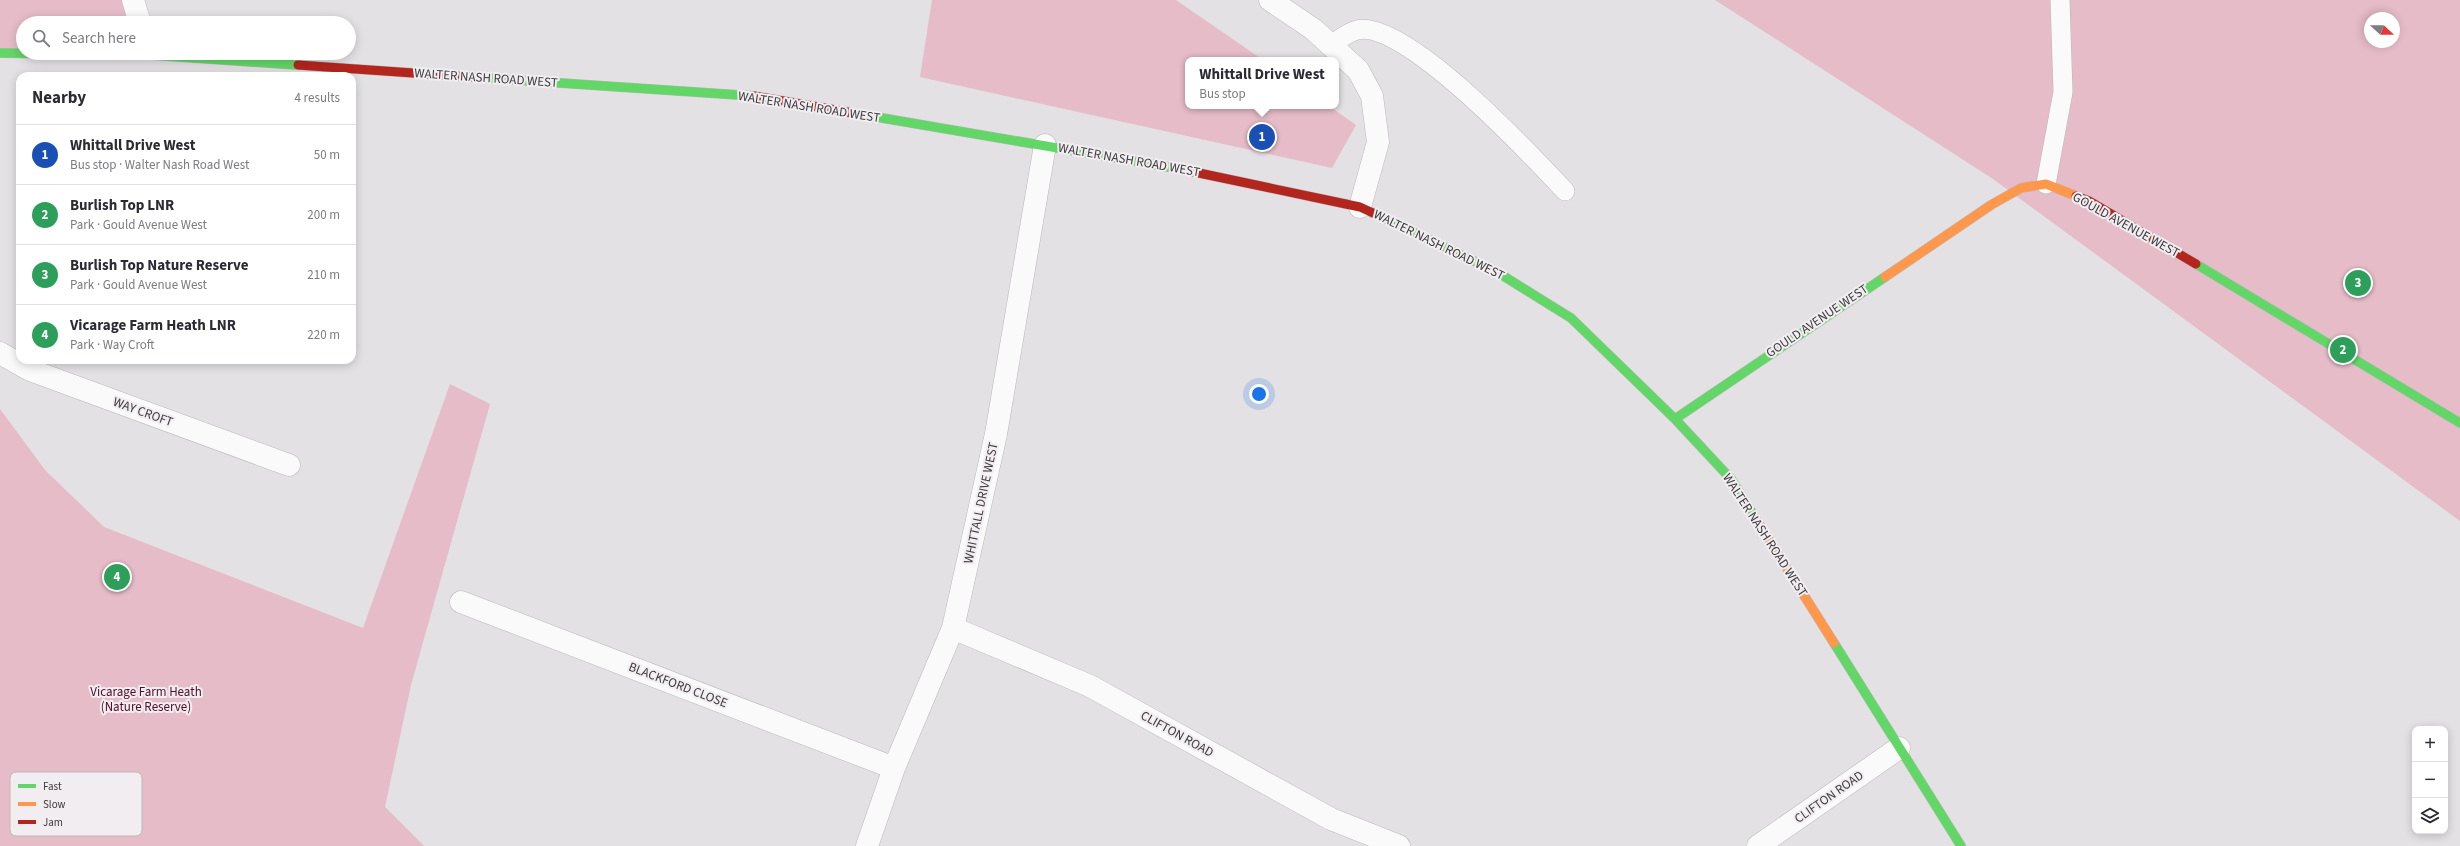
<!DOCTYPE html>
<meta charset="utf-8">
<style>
body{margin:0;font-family:"Source Sans 3",sans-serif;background:#f2f2f3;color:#2b2b33}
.controls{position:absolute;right:12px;bottom:12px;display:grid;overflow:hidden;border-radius:8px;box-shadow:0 2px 10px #0003}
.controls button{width:36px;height:36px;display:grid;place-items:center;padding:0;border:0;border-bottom:1px solid #e1e1e2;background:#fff;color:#2b2b33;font:20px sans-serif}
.compass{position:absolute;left:2364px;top:12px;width:36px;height:36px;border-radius:50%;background:#fff;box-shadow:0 2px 10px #0003;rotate:111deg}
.you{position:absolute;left:1259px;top:394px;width:14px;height:14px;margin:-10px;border:3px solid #fff;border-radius:50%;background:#1a73e8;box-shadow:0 0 0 6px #1a73e833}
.badge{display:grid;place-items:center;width:26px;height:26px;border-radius:50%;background:#777577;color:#fff;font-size:13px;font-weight:700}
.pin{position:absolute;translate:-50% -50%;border:2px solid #fff;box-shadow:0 1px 4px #0006}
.popup{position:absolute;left:1185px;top:57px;width:154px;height:52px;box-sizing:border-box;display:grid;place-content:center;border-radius:8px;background:#fff;filter:drop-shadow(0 1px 3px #0005);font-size:13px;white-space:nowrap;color:#7c7c81}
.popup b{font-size:15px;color:#2b2b33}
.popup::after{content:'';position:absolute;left:50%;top:100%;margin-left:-8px;border:8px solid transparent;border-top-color:#fff}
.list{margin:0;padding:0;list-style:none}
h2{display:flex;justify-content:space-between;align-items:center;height:52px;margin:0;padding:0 16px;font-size:17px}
h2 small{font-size:13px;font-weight:400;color:#7c7c81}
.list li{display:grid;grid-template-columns:26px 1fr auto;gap:12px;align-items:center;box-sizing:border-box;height:60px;padding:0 16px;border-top:1px solid #e1e1e2}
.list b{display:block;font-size:15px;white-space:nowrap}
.list p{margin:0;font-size:13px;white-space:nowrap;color:#7c7c81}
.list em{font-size:13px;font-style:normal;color:#7c7c81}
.icon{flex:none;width:22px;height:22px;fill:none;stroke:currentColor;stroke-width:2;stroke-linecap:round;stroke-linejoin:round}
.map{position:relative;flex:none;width:2460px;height:846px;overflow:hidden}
.search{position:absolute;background:#fff;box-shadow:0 2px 10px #0003;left:16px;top:16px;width:340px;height:44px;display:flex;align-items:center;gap:10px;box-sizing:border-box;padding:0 14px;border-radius:22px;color:#7c7c81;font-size:15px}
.panel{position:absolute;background:#fff;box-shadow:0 2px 10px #0003;left:16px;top:72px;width:340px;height:292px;border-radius:12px}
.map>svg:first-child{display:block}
</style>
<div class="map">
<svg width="2460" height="846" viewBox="0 0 2460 846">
<rect width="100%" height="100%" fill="#e3e1e3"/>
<path fill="#e5bcc8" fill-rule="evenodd" d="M 0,0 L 133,0 L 140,23 L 23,23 L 23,53 L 0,53 Z
M 932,0 L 1176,0 L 1263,60 L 1188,60 L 1188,106 L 1329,106 L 1356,125 L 1332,168 L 920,77 Z
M 1715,0 L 2460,0 L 2460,521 L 1993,179 ZM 2370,18 L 2394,18 L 2394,42 L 2370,42 Z
M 450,384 L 490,404 L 411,685 L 385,807 L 424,846 L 0,846 L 0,409 L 45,470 L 104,527 L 363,628 Z"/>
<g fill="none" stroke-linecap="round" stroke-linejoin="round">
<defs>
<path id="lane" d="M 1331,45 C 1339,40 1348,32 1357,30 C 1404,18 1533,157 1565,191
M 2046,184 L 2063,92 L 2060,0"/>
<path id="street" d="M 133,0 L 140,23
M 1270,0 L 1313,29 L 1358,70 L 1372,96 L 1378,142 L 1360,207
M 0,353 L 30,370 L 289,465
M 461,602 L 894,768
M 953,628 L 1090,686 L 1331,819 L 1399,846
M 867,846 L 894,768 L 953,628 L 996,434 L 1045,145
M 1758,846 L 1899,748"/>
<path id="fast" d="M 0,53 L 152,55 L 298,65
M 471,77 L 754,96
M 853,113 L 1180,169
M 1373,213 L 1497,272 L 1571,318 L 1675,419 L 1731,479 L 1754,516
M 2196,264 L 2460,423
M 1675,419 L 1885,277
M 1834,643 L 1961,846"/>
<path id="slow" d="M 1885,277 L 1991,205 L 2021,188 L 2046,184 L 2076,196
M 1754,516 L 1834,643"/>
<path id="jam" d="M 298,65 L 471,77
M 754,96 L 853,113
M 1180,169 L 1360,207 L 1373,213
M 2076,196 L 2089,201 L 2196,264"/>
</defs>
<use href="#lane" stroke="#bab9ba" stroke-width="20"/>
<use href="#street" stroke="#bab9ba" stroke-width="23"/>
<use href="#fast" stroke="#bab9ba" stroke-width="10"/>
<use href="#slow" stroke="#bab9ba" stroke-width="10"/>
<use href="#jam" stroke="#bab9ba" stroke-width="10"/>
<use href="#lane" stroke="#fbfafb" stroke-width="19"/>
<use href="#street" stroke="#fbfafb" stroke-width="22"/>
<use href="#fast" stroke="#63d668" stroke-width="9"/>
<use href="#slow" stroke="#ff974d" stroke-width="9"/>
<use href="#jam" stroke="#b3261e" stroke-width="9"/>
</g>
<g text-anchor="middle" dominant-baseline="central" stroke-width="4" stroke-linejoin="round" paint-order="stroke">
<g font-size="13" fill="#3d3b3d" stroke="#f1edf1">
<text transform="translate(486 78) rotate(4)">WALTER NASH ROAD WEST</text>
<text transform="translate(809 107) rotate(9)">WALTER NASH ROAD WEST</text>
<text transform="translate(1129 160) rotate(10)">WALTER NASH ROAD WEST</text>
<text transform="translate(2126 225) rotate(29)">GOULD AVENUE WEST</text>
<text transform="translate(1439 245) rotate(26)">WALTER NASH ROAD WEST</text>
<text transform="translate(1817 321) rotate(-34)">GOULD AVENUE WEST</text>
<text transform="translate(143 412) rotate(20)">WAY CROFT</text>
<text transform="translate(981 503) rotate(-78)">WHITTALL DRIVE WEST</text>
<text transform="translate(1765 535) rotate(57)">WALTER NASH ROAD WEST</text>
<text transform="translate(678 685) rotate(21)">BLACKFORD CLOSE</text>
<text transform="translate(1177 734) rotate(29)">CLIFTON ROAD</text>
<text transform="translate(1829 797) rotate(-35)">CLIFTON ROAD</text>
</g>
<g font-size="13" fill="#510e28" stroke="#f1edf1">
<text x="146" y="692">Vicarage Farm Heath<tspan x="146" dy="15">(Nature Reserve)</tspan></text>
</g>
</g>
<rect x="10" y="772" width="132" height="64" rx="6" fill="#f1edf1" stroke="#bbb8bb" stroke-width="1"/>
<rect x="18" y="784" width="18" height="4" fill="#63d668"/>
<rect x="18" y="802" width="18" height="4" fill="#ff974d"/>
<rect x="18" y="820" width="18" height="4" fill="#b3261e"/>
<g font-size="11" fill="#3d3b3d">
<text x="43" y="790">Fast</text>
<text x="43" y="808">Slow</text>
<text x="43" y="826">Jam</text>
</g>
</svg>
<div class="controls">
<button>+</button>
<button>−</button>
<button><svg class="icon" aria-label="layers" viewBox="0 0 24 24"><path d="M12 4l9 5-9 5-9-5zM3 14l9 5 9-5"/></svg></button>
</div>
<svg class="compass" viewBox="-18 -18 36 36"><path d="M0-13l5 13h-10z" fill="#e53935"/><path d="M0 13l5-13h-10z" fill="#7c7c81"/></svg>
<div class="you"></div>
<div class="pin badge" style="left:1262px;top:137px;background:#1a4fb4">1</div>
<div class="popup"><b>Whittall Drive West</b>Bus stop</div>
<div class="pin badge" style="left:2343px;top:350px;background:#2e9e5b">2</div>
<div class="pin badge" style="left:2358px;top:283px;background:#2e9e5b">3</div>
<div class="pin badge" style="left:117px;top:577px;background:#2e9e5b">4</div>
<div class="search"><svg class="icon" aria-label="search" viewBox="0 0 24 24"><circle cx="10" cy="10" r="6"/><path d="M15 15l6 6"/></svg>Search here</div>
<section class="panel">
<h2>Nearby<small>4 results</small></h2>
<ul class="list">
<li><span class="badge" style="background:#1a4fb4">1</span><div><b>Whittall Drive West</b><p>Bus stop · Walter Nash Road West</p></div><em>50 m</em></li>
<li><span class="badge" style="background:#2e9e5b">2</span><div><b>Burlish Top LNR</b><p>Park · Gould Avenue West</p></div><em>200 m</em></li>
<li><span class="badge" style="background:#2e9e5b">3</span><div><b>Burlish Top Nature Reserve</b><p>Park · Gould Avenue West</p></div><em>210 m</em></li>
<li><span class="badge" style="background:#2e9e5b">4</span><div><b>Vicarage Farm Heath LNR</b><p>Park · Way Croft</p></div><em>220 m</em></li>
</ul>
</section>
</div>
